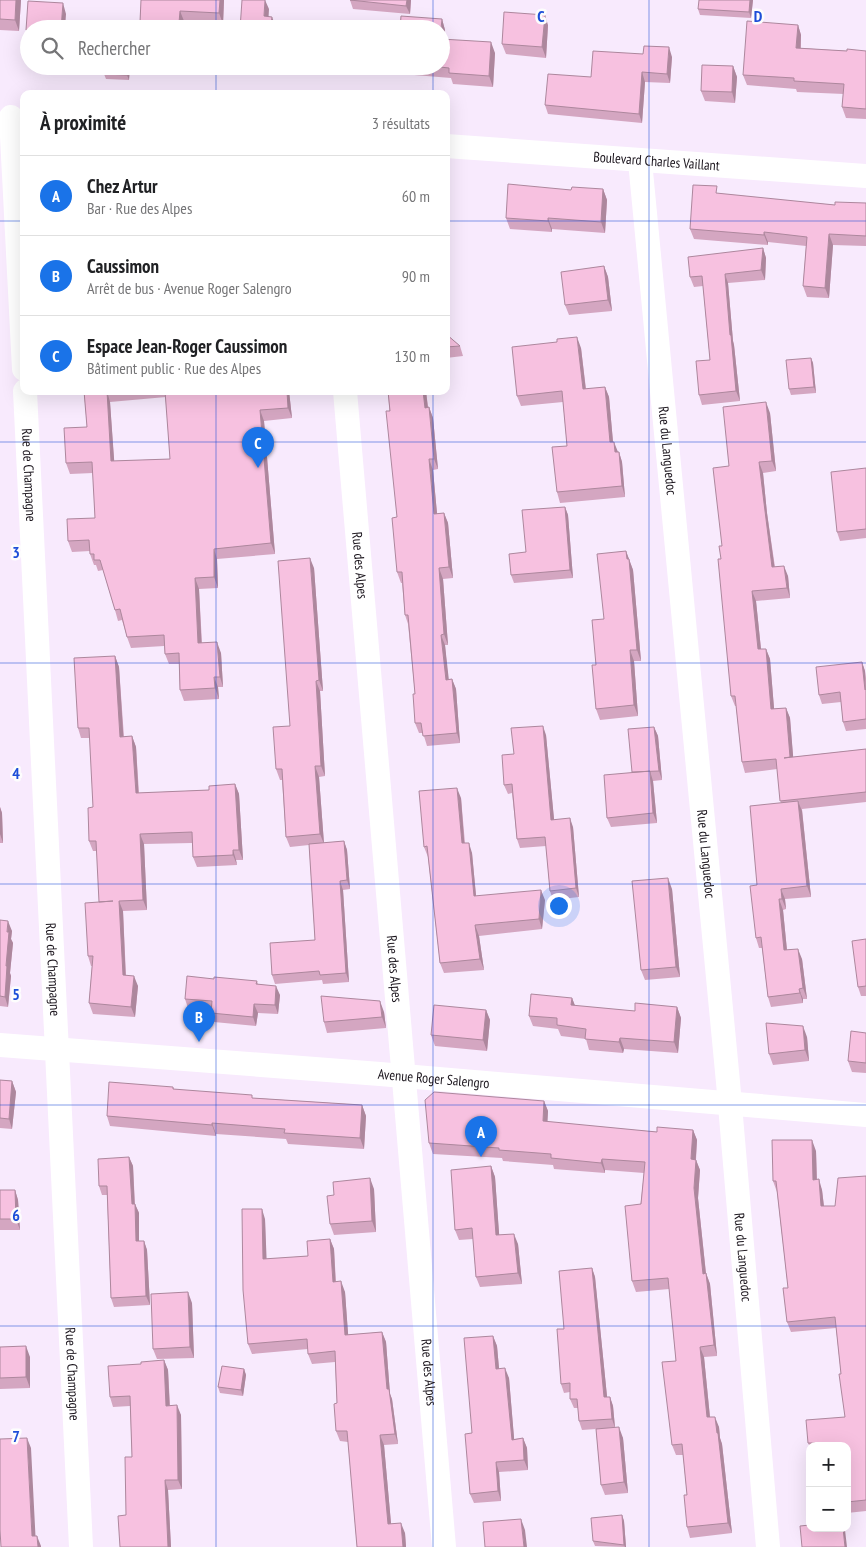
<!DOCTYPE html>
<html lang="fr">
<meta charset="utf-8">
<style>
body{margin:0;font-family:"PT Sans Narrow",sans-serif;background:#f6f6f6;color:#202124}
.controls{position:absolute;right:15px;bottom:15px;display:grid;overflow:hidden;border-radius:10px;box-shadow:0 5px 20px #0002}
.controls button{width:45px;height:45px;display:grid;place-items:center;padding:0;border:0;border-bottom:1px solid #e0e0e0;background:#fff;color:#202124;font:25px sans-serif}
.you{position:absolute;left:558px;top:905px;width:18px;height:18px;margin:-12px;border:4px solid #fff;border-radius:50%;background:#1a73e8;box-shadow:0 0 0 8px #1a73e833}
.badge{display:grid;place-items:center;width:32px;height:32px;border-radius:50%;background:#1a73e8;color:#fff;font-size:16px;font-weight:700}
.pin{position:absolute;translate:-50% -41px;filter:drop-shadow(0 1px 2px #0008)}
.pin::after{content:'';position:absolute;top:26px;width:18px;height:15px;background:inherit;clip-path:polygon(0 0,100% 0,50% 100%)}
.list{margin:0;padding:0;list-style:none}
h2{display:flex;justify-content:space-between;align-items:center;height:65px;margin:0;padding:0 20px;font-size:21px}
h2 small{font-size:16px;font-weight:400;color:#757577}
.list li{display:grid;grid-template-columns:32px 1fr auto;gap:15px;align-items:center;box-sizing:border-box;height:80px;padding:0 20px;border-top:1px solid #e0e0e0}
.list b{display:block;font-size:19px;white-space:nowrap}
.list p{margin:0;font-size:16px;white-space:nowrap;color:#757577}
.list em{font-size:16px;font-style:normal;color:#757577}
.icon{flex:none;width:28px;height:28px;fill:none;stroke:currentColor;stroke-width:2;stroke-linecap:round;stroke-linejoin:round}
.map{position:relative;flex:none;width:866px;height:1547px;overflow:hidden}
.search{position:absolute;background:#fff;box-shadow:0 5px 20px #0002;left:20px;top:20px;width:430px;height:55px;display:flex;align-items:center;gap:12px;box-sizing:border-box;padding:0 18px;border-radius:28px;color:#757577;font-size:19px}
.panel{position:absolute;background:#fff;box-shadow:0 5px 20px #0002;left:20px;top:90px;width:430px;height:305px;border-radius:10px}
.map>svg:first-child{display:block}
</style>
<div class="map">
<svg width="866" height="1547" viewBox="0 0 866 1547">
<rect width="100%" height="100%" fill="#f8eafd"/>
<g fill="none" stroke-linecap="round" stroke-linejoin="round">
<g stroke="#fff" stroke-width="24">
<path d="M 11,117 L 24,369"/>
<path id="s1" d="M 446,146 L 866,176"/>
<path id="s2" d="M 640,161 L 728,1082 L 768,1547"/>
<path id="s3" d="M 25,391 L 81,1547"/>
<path id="s4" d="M 345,391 L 444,1547"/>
<path id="s5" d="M 0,1045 L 380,1074 L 866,1115"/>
</g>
</g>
<path fill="#d4a6c1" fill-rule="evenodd" d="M 0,0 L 21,0 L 19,31 L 0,30 Z
M 141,0 L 224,0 L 223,24 L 184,21 L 183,29 L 143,29 L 140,22 Z
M 350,0 L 411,0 L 410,14 L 353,9 Z
M 753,0 L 751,18 L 700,15 L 698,9 Z
M 442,19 L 445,30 L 445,39 L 495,53 L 493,87 L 453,84 L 451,78 L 402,74 L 399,66 L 441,66 Z
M 548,25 L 546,58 L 506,54 L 502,44 Z
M 798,25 L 801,35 L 801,48 L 847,51 L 866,51 L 866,119 L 846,118 L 842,107 L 844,94 L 797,92 L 796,89 L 747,85 L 743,75 Z
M 672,57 L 670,83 L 645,82 L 642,123 L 548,114 L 545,105 L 591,77 Z
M 130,66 L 129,80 L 106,79 L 104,74 Z
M 733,66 L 737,77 L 735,103 L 705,101 L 701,91 Z
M 603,189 L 607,200 L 605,233 L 552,229 L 552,232 L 510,229 L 506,218 L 571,190 Z
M 720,194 L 835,205 L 866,203 L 866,246 L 833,245 L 829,298 L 807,297 L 803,286 L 806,246 L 768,242 L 768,245 L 694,239 L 690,229 Z
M 763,248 L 766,258 L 765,280 L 728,283 L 733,341 L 734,345 L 740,401 L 702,405 L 699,395 L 710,360 L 703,286 L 694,287 L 690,277 Z
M 604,266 L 608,277 L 612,311 L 569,315 L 565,305 Z
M 446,334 L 460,346 L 463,356 L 446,358 Z
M 581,348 L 586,389 L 605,387 L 609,397 L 613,442 L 617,452 L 619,452 L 622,462 L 625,497 L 560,503 L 557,492 L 567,446 L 563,402 L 521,406 L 517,396 Z
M 811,358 L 813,363 L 816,393 L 791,395 L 789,389 Z
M 84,391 L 289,391 L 292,418 L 264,421 L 275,554 L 217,559 L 218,588 L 199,589 L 202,643 L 221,653 L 223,687 L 218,687 L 219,699 L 184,701 L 180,690 L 179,664 L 169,664 L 165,654 L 164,646 L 131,648 L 127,637 L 122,620 L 118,621 L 115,610 L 103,570 L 98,571 L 96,565 L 94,565 L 90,554 L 90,551 L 72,552 L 68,541 L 95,518 L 93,473 L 70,474 L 66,463 L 87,427 ZM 166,397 L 170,459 L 114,461 L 110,402 Z
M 388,391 L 426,391 L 428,407 L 429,407 L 433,418 L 438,469 L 433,470 L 437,514 L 444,513 L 448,523 L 453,578 L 443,579 L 448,645 L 445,645 L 448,679 L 452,679 L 456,689 L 460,743 L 427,746 L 423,733 L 419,733 L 415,723 L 415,694 L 408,624 L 405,615 L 402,583 L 401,583 L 397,572 L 397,517 Z
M 770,413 L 776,471 L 763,473 L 767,513 L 775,567 L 788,576 L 790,598 L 756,601 L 761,649 L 766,649 L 770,659 L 774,709 L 786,708 L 790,718 L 793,757 L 866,749 L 866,802 L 802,809 L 811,897 L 785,899 L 786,909 L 783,910 L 787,950 L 802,959 L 807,999 L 803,999 L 803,1003 L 771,1007 L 768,997 L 762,948 L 759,948 L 756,938 L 757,885 L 781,803 L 777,769 L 745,773 L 742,762 L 736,706 L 735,706 L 731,696 L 721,559 L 729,466 Z
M 866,468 L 866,538 L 840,541 L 837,532 Z
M 565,507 L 568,515 L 573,578 L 514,583 L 511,575 Z
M 626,551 L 633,570 L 641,661 L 634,661 L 638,716 L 600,720 L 596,709 L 604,619 Z
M 314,568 L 323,691 L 320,691 L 325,776 L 319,777 L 324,843 L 344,841 L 347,850 L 350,889 L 343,890 L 349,982 L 323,984 L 322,980 L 275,984 L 272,975 L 315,940 L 309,845 L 290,847 L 286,837 L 282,780 L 280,780 L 276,769 L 290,726 Z
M 115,656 L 119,667 L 124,737 L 132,736 L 136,747 L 139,793 L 209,790 L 235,784 L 239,794 L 243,860 L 236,860 L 237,865 L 197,867 L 193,857 L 192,843 L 144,844 L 147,910 L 123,911 L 126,975 L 138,986 L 135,1017 L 93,1014 L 89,1003 L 92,966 L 91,966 L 88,956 L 100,902 L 97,851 L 93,851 L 89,841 L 93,807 L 90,738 L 81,738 L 78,728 Z
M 862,662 L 865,671 L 866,678 L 866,729 L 846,731 L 843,722 L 841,702 L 822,704 L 819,695 Z
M 654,727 L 658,736 L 662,780 L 653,781 L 657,823 L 611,827 L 607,818 L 632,772 Z
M 546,735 L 554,820 L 573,827 L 579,897 L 553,900 L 550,891 L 546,846 L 520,848 L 517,839 L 512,793 L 508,794 L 504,785 L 514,754 Z
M 461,798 L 465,843 L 472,853 L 476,896 L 545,900 L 542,929 L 479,936 L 484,970 L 444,973 L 440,963 L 428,857 L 424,847 Z
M 0,807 L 2,813 L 3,843 L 0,843 Z
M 672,889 L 680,977 L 645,980 L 641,970 Z
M 0,920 L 12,931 L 11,939 L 13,943 L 10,973 L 11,976 L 8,1007 L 0,1006 Z
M 866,939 L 866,996 L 861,996 L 858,987 Z
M 214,979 L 257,981 L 258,984 L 280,995 L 278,1014 L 258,1013 L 256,1026 L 214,1022 L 211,1013 L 211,1010 L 188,1008 L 185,999 Z
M 572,998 L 575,1006 L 635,1011 L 677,1007 L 681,1018 L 678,1053 L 624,1049 L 623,1053 L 589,1050 L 586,1039 L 561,1036 L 558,1029 L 533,1026 L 529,1016 Z
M 486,1010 L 490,1020 L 487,1051 L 435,1046 L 431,1035 Z
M 384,1012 L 386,1028 L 327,1033 L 324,1022 Z
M 866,1033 L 866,1073 L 852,1072 L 848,1061 Z
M 807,1037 L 809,1061 L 773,1065 L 769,1054 Z
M 0,1080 L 12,1081 L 16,1092 L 12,1129 L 0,1128 Z
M 173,1087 L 174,1089 L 253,1098 L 362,1105 L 366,1116 L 364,1149 L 288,1144 L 286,1139 L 216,1134 L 216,1136 L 110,1126 L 107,1116 Z
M 544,1101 L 548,1111 L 547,1122 L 657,1132 L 693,1130 L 697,1140 L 696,1160 L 700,1170 L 698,1198 L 706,1273 L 710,1284 L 717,1356 L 704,1357 L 710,1417 L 719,1427 L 720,1438 L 722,1444 L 732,1533 L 690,1538 L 687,1527 L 687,1495 L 683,1455 L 676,1455 L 672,1445 L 676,1361 L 669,1289 L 636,1292 L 632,1281 L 644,1173 L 605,1170 L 605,1173 L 554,1169 L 553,1165 L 503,1161 L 502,1158 L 433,1154 L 429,1143 Z
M 816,1151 L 817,1179 L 822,1190 L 824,1206 L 835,1206 L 866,1176 L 866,1511 L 847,1513 L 847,1446 L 810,1446 L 810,1447 L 808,1443 L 845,1417 L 841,1374 L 836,1328 L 791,1332 L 787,1322 L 788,1288 L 777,1192 L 773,1181 Z
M 129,1157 L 133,1166 L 135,1204 L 139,1213 L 139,1241 L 144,1241 L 147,1250 L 150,1305 L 114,1307 L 111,1298 L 107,1195 L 102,1195 L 99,1186 Z
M 491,1166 L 495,1177 L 499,1235 L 518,1244 L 522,1284 L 480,1287 L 476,1277 L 473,1239 L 459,1240 L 455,1230 Z
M 374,1189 L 376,1232 L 334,1235 L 330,1224 L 334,1195 Z
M 0,1190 L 15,1190 L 18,1200 L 20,1230 L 0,1230 Z
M 265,1219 L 266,1259 L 308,1256 L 330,1239 L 334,1249 L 336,1282 L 345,1292 L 348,1335 L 382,1332 L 386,1342 L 390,1394 L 392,1399 L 398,1444 L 384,1445 L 391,1524 L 405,1533 L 406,1547 L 357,1547 L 348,1442 L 340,1441 L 336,1431 L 337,1403 L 335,1362 L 312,1364 L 308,1354 L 308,1349 L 252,1354 L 248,1344 Z
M 592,1268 L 595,1277 L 607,1397 L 610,1397 L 613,1406 L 615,1427 L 623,1438 L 628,1493 L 605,1495 L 601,1485 L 596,1429 L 582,1430 L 579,1421 L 578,1408 L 574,1408 L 570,1399 L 570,1392 L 564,1393 L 561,1384 L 564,1329 Z
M 192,1303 L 194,1358 L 157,1359 L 153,1349 Z
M 493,1336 L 497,1346 L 499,1369 L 509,1378 L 514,1439 L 523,1438 L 527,1448 L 528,1470 L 499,1472 L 501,1501 L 474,1503 L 470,1494 L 472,1433 Z
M 0,1347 L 30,1357 L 30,1388 L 0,1389 Z
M 164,1360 L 168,1370 L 170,1405 L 181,1415 L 182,1489 L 168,1490 L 171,1547 L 120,1547 L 126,1515 L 132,1457 L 130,1406 L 113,1407 L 110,1397 L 141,1364 Z
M 244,1369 L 246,1375 L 243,1396 L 220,1393 L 218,1387 Z
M 622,1515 L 624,1521 L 626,1547 L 595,1546 L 593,1541 Z"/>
<path fill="#ad879d" d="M 16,0 L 21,0 L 19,31 L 15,20 Z
M 220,0 L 224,0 L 223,24 L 219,13 Z
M 265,0 L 269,9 L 268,27 L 264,16 Z
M 407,0 L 411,0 L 410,14 L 406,6 Z
M 750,0 L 753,0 L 751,18 L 749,12 Z
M 63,3 L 66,14 L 65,29 L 61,29 Z
M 180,11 L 184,21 L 183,29 L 181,29 L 179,23 Z
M 545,15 L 548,25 L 546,58 L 542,47 Z
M 272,17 L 276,27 L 276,29 L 273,29 L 271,24 Z
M 442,19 L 445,30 L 444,49 L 441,42 Z
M 798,25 L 801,35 L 800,58 L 796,48 Z
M 491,42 L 495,53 L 493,87 L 489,76 Z
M 669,47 L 672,57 L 670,83 L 667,74 Z
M 128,66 L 130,66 L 129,80 L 127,75 Z
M 733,66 L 737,77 L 735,103 L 732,92 Z
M 642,72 L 645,82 L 642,123 L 639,114 Z
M 603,189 L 607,200 L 605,233 L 601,222 Z
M 548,218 L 552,229 L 552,232 L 548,221 Z
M 764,232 L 768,242 L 768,245 L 764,235 Z
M 829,234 L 833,245 L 829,298 L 825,288 Z
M 763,248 L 766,258 L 765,280 L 761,270 Z
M 604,266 L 608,277 L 612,311 L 608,300 Z
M 725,274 L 728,283 L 733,341 L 734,345 L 740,401 L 736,391 L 730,335 Z
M 577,337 L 581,348 L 587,400 L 583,389 Z
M 811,358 L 813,363 L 816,393 L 814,387 Z
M 605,387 L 609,397 L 614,453 L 610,442 Z
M 107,391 L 110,402 L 115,472 L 111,461 Z
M 287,391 L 289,391 L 292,418 L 288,408 Z
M 423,391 L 426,391 L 429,418 L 425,408 Z
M 766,402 L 770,413 L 776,471 L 772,461 Z
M 429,407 L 433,418 L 438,469 L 434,459 Z
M 260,410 L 264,421 L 275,554 L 271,543 Z
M 614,442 L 618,452 L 615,452 Z
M 619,452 L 622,462 L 625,497 L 622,486 Z
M 429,459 L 433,470 L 438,524 L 434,514 Z
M 759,462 L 763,473 L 767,513 L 776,578 L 772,567 L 764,503 Z
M 565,507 L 568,515 L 573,578 L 570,570 Z
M 444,513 L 448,523 L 453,578 L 449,567 Z
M 214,549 L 217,559 L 218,588 L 214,577 Z
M 626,551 L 633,570 L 641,661 L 637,650 Z
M 310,558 L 314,568 L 323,691 L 319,680 Z
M 784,566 L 788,576 L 790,598 L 787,588 Z
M 439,568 L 443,579 L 448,645 L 444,634 Z
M 195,578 L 199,589 L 202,654 L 198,643 Z
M 752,591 L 756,601 L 762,659 L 758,649 Z
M 441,635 L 445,645 L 450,690 L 446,680 Z
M 217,642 L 221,653 L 223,687 L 220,677 Z
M 766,649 L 770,659 L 775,720 L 771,709 Z
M 630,650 L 634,661 L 638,716 L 634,705 Z
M 115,656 L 119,667 L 124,747 L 120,737 Z
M 862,662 L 865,671 L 866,693 L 865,690 Z
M 214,677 L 218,687 L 219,699 L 215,688 Z
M 452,679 L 456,689 L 460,743 L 457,733 Z
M 316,681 L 320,691 L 325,776 L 321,766 Z
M 786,708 L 790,718 L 794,767 L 790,757 Z
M 543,726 L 546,735 L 555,829 L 551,820 Z
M 654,727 L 658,736 L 662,780 L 659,771 Z
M 132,736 L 136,747 L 139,803 L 136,793 Z
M 315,766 L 319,777 L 324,844 L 320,834 Z
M 650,771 L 653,781 L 657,823 L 653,813 Z
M 235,784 L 239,794 L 243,860 L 239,850 Z
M 457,788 L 461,798 L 465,853 L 462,843 Z
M 798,801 L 802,811 L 811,897 L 807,886 Z
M 0,807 L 2,813 L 3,843 L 0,834 Z
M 570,818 L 573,827 L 579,897 L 576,888 Z
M 140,834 L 144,844 L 147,910 L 143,900 Z
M 344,841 L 347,850 L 350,889 L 347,880 Z
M 469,843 L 472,853 L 477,906 L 474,896 Z
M 233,850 L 236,860 L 237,865 L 233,855 Z
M 668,878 L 672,889 L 680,977 L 676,967 Z
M 340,881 L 343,890 L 349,982 L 346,973 Z
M 781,889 L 785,899 L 786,909 L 782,899 Z
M 541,890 L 545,900 L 542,929 L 539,919 Z
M 779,899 L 783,910 L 788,961 L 784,950 Z
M 119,901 L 123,911 L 126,985 L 123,975 Z
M 8,921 L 12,931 L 11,939 L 13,943 L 10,973 L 11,976 L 8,1007 L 5,997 Z
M 475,925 L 479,936 L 484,970 L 480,959 Z
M 798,949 L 802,959 L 807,999 L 803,988 Z
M 134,976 L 138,986 L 135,1017 L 131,1007 Z
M 276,986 L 280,995 L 278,1014 L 275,1005 Z
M 799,989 L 803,999 L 803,1003 L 800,993 Z
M 572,998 L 576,1008 L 571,1005 Z
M 380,1001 L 384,1012 L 386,1028 L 382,1017 Z
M 254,1004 L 258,1013 L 256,1026 L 253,1017 Z
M 677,1007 L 681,1018 L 678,1053 L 674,1042 Z
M 486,1010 L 490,1020 L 487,1051 L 483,1040 Z
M 803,1026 L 807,1037 L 809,1061 L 805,1050 Z
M 620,1038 L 624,1049 L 623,1053 L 619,1042 Z
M 12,1081 L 16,1092 L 12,1129 L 9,1119 Z
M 544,1101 L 548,1111 L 547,1132 L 543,1121 Z
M 362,1105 L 366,1116 L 364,1149 L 360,1138 Z
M 212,1123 L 216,1134 L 216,1136 L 212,1125 Z
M 693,1130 L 697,1140 L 695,1170 L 691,1159 Z
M 812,1140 L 816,1151 L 817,1190 L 813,1180 Z
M 129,1157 L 133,1166 L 135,1213 L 132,1204 Z
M 602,1159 L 605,1170 L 605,1173 L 601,1163 Z
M 696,1160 L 700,1170 L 698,1198 L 707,1284 L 703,1274 L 694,1188 Z
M 491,1166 L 495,1177 L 500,1246 L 496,1235 Z
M 370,1178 L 374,1189 L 376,1232 L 372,1221 Z
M 819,1179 L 822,1190 L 825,1216 L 821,1206 Z
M 15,1190 L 18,1200 L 20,1230 L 16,1219 Z
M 135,1204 L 139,1213 L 139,1250 L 136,1241 Z
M 262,1209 L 265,1219 L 267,1269 L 263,1259 Z
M 514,1234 L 518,1244 L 522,1284 L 518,1273 Z
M 330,1239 L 334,1249 L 336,1292 L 333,1282 Z
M 144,1241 L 147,1250 L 150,1305 L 146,1296 Z
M 592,1268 L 595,1277 L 608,1406 L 604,1397 Z
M 706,1273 L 710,1284 L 717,1356 L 714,1345 Z
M 341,1281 L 345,1292 L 349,1346 L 345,1335 Z
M 188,1292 L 192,1303 L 194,1358 L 190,1347 Z
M 382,1332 L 386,1342 L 390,1394 L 392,1399 L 398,1444 L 395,1434 L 387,1389 Z
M 493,1336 L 497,1346 L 500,1379 L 496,1369 Z
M 26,1346 L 30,1357 L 30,1388 L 26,1377 Z
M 700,1347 L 704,1357 L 711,1428 L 707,1417 Z
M 164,1360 L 168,1370 L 170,1415 L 166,1406 Z
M 505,1368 L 509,1378 L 515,1449 L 512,1440 Z
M 244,1369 L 246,1375 L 243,1396 L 241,1390 Z
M 610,1397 L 613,1406 L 615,1428 L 612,1419 Z
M 177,1405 L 181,1415 L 182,1489 L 178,1480 Z
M 715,1417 L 719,1427 L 720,1438 L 722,1444 L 732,1533 L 728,1523 Z
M 619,1427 L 623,1438 L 628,1493 L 624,1482 Z
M 380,1435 L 384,1445 L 392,1534 L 388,1524 Z
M 27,1438 L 31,1448 L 36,1546 L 32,1536 Z
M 523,1438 L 527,1448 L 528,1470 L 524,1460 Z
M 496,1462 L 499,1472 L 501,1501 L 498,1491 Z
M 165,1480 L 168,1490 L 171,1547 L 168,1547 Z
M 622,1515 L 624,1521 L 626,1547 L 625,1547 L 624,1545 Z
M 521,1519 L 525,1530 L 527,1547 L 524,1547 Z
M 401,1523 L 405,1533 L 406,1547 L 403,1547 Z
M 843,1528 L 845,1528 L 845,1530 L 847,1547 L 845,1547 Z
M 37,1536 L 41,1546 L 41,1547 L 38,1547 Z"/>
<path fill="#f7c1e0" stroke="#ad879d" d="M 0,0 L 16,0 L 15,20 L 0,19 Z
M 141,0 L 220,0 L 219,13 L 180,11 L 179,23 L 140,22 Z
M 242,0 L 265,0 L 264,16 L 272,17 L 271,24 L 274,24 L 274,29 L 240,29 Z
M 350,0 L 407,0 L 406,6 Z
M 699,0 L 750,0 L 749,12 L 698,9 Z
M 28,1 L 63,3 L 61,29 L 29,29 L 29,30 L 26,30 Z
M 504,12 L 545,15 L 542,47 L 502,44 Z
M 401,16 L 442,19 L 441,29 L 400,29 Z
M 747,21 L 798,25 L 796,48 L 847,51 L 847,49 L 866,51 L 866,109 L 842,107 L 844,84 L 794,81 L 794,78 L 743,75 Z
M 441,39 L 491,42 L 489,76 L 449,73 L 449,68 L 431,66 L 441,66 Z
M 644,46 L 669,47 L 667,74 L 642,72 L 639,114 L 545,105 L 548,74 L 591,77 L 593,51 L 643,54 Z
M 702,65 L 733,66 L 732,92 L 701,91 Z
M 105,66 L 128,66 L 127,75 L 104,74 Z
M 508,184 L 571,190 L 572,187 L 603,189 L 601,222 L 548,218 L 548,221 L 506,218 Z
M 693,185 L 717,186 L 716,193 L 835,205 L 835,202 L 866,203 L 866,236 L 829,234 L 825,288 L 803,286 L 807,237 L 764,232 L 764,235 L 690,229 Z
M 763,248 L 761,270 L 725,274 L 730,335 L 731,335 L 736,391 L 699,395 L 696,361 L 710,360 L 702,276 L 690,277 L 688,257 Z
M 604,266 L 608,300 L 565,305 L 561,272 Z
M 446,334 L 460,346 L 446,347 Z
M 577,337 L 583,389 L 605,387 L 610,442 L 614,442 L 615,452 L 619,452 L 622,486 L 557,492 L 552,447 L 567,446 L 562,391 L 517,396 L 512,347 L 557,342 L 557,339 Z
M 811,358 L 814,387 L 789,389 L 786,360 Z
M 84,391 L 107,391 L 111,461 L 170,459 L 165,391 L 287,391 L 288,408 L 260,410 L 271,543 L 214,549 L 214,577 L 195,578 L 198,643 L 217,642 L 220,677 L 214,677 L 215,688 L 180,690 L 179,653 L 165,654 L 164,635 L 127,637 L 120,609 L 115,610 L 100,560 L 94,560 L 94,554 L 90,554 L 89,540 L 68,541 L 67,519 L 95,518 L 92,462 L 66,463 L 64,428 L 87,427 Z
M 388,391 L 423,391 L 425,408 L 429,407 L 434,459 L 429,459 L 434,514 L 444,513 L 449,567 L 439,568 L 444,634 L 441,635 L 446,680 L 452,679 L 457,733 L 423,736 L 421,723 L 415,723 L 413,694 L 415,694 L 408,615 L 405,615 L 402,572 L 397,572 L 392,518 L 397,517 L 386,411 L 390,411 Z
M 766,402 L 772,461 L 759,462 L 764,503 L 772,567 L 784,566 L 787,588 L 752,591 L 758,649 L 766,649 L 771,709 L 786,708 L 790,757 L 784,758 L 866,749 L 866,792 L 780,801 L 776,759 L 742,762 L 735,696 L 731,696 L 718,559 L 721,559 L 719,546 L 722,546 L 713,468 L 729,466 L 723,407 Z
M 866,468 L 866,529 L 837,532 L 831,472 Z
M 565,507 L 570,570 L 511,575 L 509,554 L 526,552 L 522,510 Z
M 626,551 L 627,559 L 629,559 L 637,650 L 630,650 L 634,705 L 596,709 L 592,665 L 596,665 L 592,620 L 604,619 L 597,554 Z
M 310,558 L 319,680 L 316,681 L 321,766 L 315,766 L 320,834 L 286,837 L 282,769 L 276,769 L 273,727 L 290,726 L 278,561 Z
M 115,656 L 120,737 L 132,736 L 136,793 L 209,790 L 209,786 L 235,784 L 239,850 L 233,850 L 233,855 L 193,857 L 192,832 L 140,834 L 143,900 L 119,901 L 123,975 L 134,976 L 131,1007 L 89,1003 L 93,956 L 88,956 L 85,903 L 113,901 L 99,902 L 96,841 L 89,841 L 88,808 L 93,807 L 89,728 L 78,728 L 74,658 Z
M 862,662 L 865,690 L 866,689 L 866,719 L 843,722 L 840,692 L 819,695 L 816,667 Z
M 543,726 L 551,820 L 570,818 L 576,888 L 550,891 L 545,837 L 517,839 L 512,784 L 504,785 L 502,755 L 514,754 L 511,728 Z
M 654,727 L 659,771 L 632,772 L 628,729 Z
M 650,771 L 653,813 L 607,818 L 604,775 Z
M 457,788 L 462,843 L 469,843 L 474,896 L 541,890 L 539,919 L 475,925 L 480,959 L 440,963 L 427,846 L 424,847 L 419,791 Z
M 798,801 L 807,886 L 781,889 L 782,899 L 779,899 L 784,950 L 798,949 L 803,988 L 799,989 L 800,993 L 768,997 L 761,937 L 756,938 L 750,886 L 757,885 L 750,806 Z
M 344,841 L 347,880 L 340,881 L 346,973 L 320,975 L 319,971 L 272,975 L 270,943 L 315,940 L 309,844 Z
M 668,878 L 676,967 L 641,970 L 632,881 Z
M 0,920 L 8,921 L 7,932 L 9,932 L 6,966 L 7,966 L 5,997 L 0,996 Z
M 866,939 L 866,986 L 858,987 L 852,941 Z
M 187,976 L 214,979 L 214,977 L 257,981 L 256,984 L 276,986 L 275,1005 L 254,1004 L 253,1017 L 211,1013 L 212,1001 L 185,999 Z
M 531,994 L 572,998 L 571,1005 L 635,1011 L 635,1003 L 677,1007 L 674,1042 L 620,1038 L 619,1042 L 585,1039 L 586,1029 L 557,1025 L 557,1018 L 529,1016 Z
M 321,996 L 380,1001 L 382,1017 L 324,1022 Z
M 434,1005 L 486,1010 L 483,1040 L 431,1035 Z
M 766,1023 L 803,1026 L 805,1050 L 769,1054 Z
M 851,1031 L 866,1033 L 866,1063 L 848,1061 Z
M 0,1080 L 12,1081 L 9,1119 L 0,1118 Z
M 109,1082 L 173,1087 L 173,1089 L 252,1095 L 252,1098 L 362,1105 L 360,1138 L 284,1133 L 285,1129 L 212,1123 L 212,1125 L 107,1116 Z
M 434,1092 L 544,1101 L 543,1121 L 657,1132 L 657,1127 L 693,1130 L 691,1159 L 696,1160 L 694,1188 L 703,1274 L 706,1273 L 714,1345 L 700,1347 L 707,1417 L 715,1417 L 717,1433 L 718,1433 L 728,1523 L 687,1527 L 684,1495 L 687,1495 L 682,1444 L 672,1445 L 662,1362 L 676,1361 L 668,1278 L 632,1281 L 625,1206 L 641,1204 L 645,1162 L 602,1159 L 601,1163 L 551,1158 L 551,1154 L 499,1150 L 499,1148 L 429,1143 L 425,1100 Z
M 772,1140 L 812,1140 L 813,1180 L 819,1179 L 821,1206 L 835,1206 L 838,1178 L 866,1176 L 866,1500 L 847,1502 L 847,1446 L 816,1446 L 815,1443 L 808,1443 L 806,1420 L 845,1417 L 839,1374 L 841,1374 L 835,1317 L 787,1322 L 783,1288 L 788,1288 L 776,1181 L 773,1181 Z
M 129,1157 L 132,1204 L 135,1204 L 136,1241 L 144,1241 L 146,1296 L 111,1298 L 107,1186 L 99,1186 L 98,1159 Z
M 491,1166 L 496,1235 L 514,1234 L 518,1273 L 476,1277 L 472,1228 L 455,1230 L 451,1170 Z
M 370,1178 L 372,1221 L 330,1224 L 327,1196 L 334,1195 L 333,1182 Z
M 0,1190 L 15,1190 L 16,1219 L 0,1219 Z
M 242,1209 L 262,1209 L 263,1259 L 308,1256 L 307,1241 L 330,1239 L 333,1282 L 341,1281 L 345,1335 L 382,1332 L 387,1389 L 389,1389 L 395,1434 L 380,1435 L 388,1524 L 401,1523 L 403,1547 L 357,1547 L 347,1431 L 336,1431 L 334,1404 L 337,1403 L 335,1351 L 308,1354 L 307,1339 L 248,1344 L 243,1290 Z
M 592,1268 L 604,1397 L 610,1397 L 612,1419 L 579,1421 L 577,1399 L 570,1399 L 570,1383 L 561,1384 L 557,1329 L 564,1329 L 559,1271 Z
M 188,1292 L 190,1347 L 153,1349 L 151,1294 Z
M 493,1336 L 496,1369 L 505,1368 L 512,1440 L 523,1438 L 524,1460 L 496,1462 L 498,1491 L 470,1494 L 465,1434 L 472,1433 L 464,1338 Z
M 26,1346 L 26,1377 L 0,1378 L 0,1347 Z
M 164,1360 L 166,1406 L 177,1405 L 178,1480 L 165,1480 L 168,1547 L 120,1547 L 118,1516 L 126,1515 L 125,1457 L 132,1457 L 130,1396 L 110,1397 L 108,1366 L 141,1364 L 141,1362 Z
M 222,1366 L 244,1369 L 241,1390 L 218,1387 Z
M 619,1427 L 624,1482 L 601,1485 L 596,1429 Z
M 27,1438 L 32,1536 L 37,1536 L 38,1547 L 1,1547 L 0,1530 L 0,1439 Z
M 622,1515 L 624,1545 L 593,1541 L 591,1518 Z
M 521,1519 L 524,1547 L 485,1547 L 483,1522 Z
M 810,1525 L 810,1528 L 843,1528 L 845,1547 L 802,1547 L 800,1526 Z"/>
<path fill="none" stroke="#1d4ed8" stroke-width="1" stroke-opacity="0.55" d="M 216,0 L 216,29M 433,0 L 433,29M 649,0 L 649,1547M 216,66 L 216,94M 433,66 L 433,94M 0,221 L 24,221M 446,221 L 866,221M 216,391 L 216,1547M 433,391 L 433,1547M 0,442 L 866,442M 0,663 L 866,663M 0,884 L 866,884M 0,1105 L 866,1105M 0,1326 L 866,1326"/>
<g text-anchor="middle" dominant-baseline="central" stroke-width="5" stroke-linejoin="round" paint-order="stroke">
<g font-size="14" fill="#1b151d" stroke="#fdfdfd">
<text stroke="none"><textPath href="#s1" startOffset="211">Boulevard Charles Vaillant</textPath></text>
<text stroke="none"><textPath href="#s2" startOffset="291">Rue du Languedoc</textPath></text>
<text stroke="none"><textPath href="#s3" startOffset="84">Rue de Champagne</textPath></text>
<text stroke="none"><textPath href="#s4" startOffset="175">Rue des Alpes</textPath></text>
<text stroke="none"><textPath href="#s2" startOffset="696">Rue du Languedoc</textPath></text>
<text stroke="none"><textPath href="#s3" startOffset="579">Rue de Champagne</textPath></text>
<text stroke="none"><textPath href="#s4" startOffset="580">Rue des Alpes</textPath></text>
<text stroke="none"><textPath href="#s5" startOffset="435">Avenue Roger Salengro</textPath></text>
<text stroke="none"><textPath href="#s2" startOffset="1101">Rue du Languedoc</textPath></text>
<text stroke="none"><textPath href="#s4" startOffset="985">Rue des Alpes</textPath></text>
<text stroke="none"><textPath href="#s3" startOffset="984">Rue de Champagne</textPath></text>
</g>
</g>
<g font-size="16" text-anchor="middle" font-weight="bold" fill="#1d4ed8" stroke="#fdfdfd" stroke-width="5" stroke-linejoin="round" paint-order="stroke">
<text x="541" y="22">C</text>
<text x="758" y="22">D</text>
<text x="16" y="558">3</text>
<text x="16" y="779">4</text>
<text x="16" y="1000">5</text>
<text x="16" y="1221">6</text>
<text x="16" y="1442">7</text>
</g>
</svg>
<div class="controls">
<button>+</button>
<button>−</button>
</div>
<div class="you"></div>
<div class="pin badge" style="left:481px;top:1157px">A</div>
<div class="pin badge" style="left:199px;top:1042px">B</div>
<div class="pin badge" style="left:258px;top:468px">C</div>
<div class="search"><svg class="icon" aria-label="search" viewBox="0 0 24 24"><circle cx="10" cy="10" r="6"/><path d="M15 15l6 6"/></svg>Rechercher</div>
<section class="panel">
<h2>À proximité<small>3 résultats</small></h2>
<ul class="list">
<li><span class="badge">A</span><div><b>Chez Artur</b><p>Bar · Rue des Alpes</p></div><em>60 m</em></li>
<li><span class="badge">B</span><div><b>Caussimon</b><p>Arrêt de bus · Avenue Roger Salengro</p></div><em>90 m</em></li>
<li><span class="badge">C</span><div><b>Espace Jean-Roger Caussimon</b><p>Bâtiment public · Rue des Alpes</p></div><em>130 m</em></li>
</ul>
</section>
</div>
